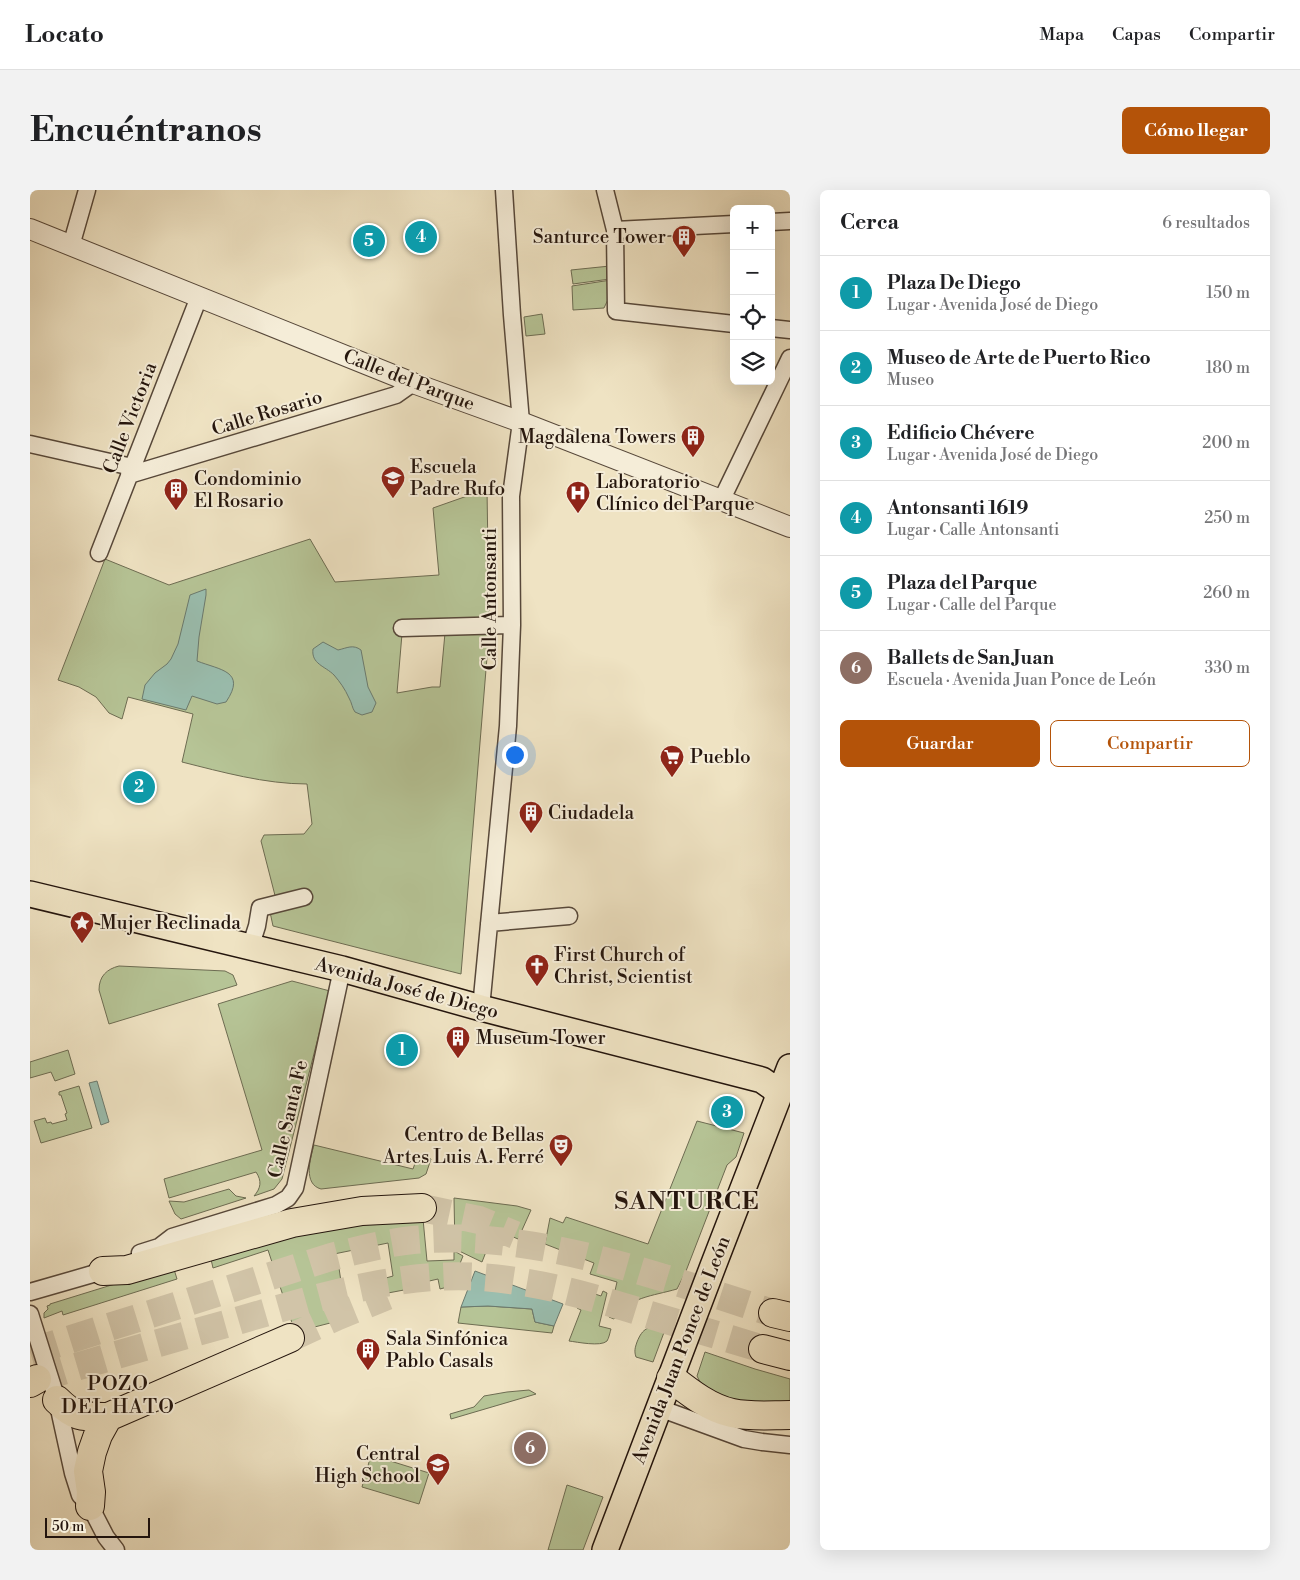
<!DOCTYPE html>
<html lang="es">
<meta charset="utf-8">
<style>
body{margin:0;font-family:"Libre Bodoni",serif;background:#f2f2f2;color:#202124}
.controls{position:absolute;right:15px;top:15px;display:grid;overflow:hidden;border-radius:8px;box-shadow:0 5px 20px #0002}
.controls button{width:45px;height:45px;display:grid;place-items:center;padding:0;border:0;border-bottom:1px solid #e0e0e0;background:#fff;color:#202124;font:25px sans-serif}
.scale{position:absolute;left:15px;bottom:12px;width:105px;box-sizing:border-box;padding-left:5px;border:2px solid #24150d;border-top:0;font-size:14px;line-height:18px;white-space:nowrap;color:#24150d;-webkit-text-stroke:4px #f5edd8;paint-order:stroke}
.you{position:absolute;left:484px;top:564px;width:18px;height:18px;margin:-12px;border:4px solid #fff;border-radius:50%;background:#1a73e8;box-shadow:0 0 0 8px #1a73e833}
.badge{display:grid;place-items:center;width:32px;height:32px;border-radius:50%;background:#b45309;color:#fff;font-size:16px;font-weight:700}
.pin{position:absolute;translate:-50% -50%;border:2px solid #fff;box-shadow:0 1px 5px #0006}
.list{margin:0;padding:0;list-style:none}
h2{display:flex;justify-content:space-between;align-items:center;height:65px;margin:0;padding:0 20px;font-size:21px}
h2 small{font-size:16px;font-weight:400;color:#757577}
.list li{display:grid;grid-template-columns:32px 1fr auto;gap:15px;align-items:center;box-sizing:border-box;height:75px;padding:0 20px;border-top:1px solid #e0e0e0}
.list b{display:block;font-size:19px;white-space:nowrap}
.list p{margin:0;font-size:16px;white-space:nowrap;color:#757577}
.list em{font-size:16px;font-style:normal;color:#757577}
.actions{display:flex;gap:10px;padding:15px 20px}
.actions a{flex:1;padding:11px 0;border:1px solid #b45309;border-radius:8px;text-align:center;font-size:18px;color:#b45309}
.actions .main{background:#b45309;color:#fff}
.icon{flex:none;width:28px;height:28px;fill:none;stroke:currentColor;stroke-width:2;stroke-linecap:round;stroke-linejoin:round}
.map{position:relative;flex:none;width:760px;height:1360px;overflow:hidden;border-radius:8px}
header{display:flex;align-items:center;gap:30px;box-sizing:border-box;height:70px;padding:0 25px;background:#fff;border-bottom:1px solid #e0e0e0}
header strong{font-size:24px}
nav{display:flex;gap:28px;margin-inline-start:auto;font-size:18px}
.intro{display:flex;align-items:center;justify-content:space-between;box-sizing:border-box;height:120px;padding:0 30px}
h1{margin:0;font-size:35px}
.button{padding:12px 22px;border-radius:8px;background:#b45309;color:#fff;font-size:18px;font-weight:700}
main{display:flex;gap:30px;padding:0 30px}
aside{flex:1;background:#fff;border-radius:8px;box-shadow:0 5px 20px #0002}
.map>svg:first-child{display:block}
</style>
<header>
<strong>Locato</strong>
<nav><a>Mapa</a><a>Capas</a><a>Compartir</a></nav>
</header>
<div class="intro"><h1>Encuéntranos</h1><a class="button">Cómo llegar</a></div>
<main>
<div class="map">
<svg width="760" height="1360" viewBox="0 0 760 1360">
<rect width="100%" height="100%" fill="#efe3c3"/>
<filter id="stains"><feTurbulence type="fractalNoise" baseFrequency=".004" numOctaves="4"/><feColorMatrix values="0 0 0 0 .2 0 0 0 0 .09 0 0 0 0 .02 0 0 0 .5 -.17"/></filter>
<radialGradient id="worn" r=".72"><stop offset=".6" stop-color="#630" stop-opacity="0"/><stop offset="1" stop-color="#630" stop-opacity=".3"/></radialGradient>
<path fill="#b6c496" stroke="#6d6c52" d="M 580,76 L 580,89 L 543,94 L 541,80 Z
M 581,90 L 582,101 L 574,118 L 543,120 L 542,96 Z
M 512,124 L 515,144 L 496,146 L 494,127 Z
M 457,299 L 459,428 L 373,432 L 367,503 L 402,497 L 410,497 L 415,443 L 459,443 L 431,784 L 243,736 L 240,722 L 249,721 L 231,651 L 234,645 L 274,644 L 282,634 L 277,594 C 235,594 192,582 152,572 L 163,524 L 98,507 L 92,529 L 79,523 L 66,507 L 49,497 L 28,490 L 75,369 L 139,395 L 280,349 L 305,392 L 409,385 L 403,318 Z
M 89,776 L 195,781 L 203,785 L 207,795 L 79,834 L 69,800 C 69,786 77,779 89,776 Z
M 262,791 L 300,801 L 252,989 L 244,999 L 224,1006 C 231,998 232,991 226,982 L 139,1008 L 134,989 L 232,960 L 188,814 Z
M 38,860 L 45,884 L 25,891 L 21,882 L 0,888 L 0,872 Z
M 49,896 L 62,938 L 11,953 L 4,931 L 15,928 L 17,933 L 21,932 L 22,934 L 37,930 L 35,924 L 37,923 L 31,905 L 29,905 L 29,902 Z
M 667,931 L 714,943 L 706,967 L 697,975 L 656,1081 L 647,1099 C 623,1106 598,1107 584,1129 L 579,1127 L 587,1092 L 560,1084 L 564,1073 L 515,1054 L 520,1028 L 533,1033 L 536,1027 L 618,1054 Z
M 284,955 L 383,979 L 388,965 L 401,969 L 396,984 L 389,988 L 291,999 C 273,994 280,969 284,955 Z
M 199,999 L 206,1006 L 216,1008 L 151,1029 L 145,1024 L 139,1011 L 154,1012 Z
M 424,1008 L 487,1016 L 501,1020 L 488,1049 L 465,1039 L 452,1072 L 425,1059 Z
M 393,1029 L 397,1071 L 424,1070 L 424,1062 L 426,1062 L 433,1066 L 421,1096 L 410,1099 L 408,1089 L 395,1092 L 395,1096 L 358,1103 L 356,1088 L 363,1086 L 358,1053 L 304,1064 L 306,1078 L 309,1078 L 314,1112 L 305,1114 L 308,1131 L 265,1142 L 238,1060 L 183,1078 L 180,1065 L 281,1039 Z
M 143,1076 L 147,1089 L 33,1125 L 32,1121 L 14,1128 L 14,1123 L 18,1119 L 17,1116 L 20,1115 L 20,1114 Z
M 553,1100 L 571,1106 L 573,1101 L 577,1103 L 569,1136 L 581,1139 C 580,1142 579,1148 577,1151 C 571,1157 547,1152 539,1151 L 551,1120 L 547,1118 Z
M 458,1116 L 502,1119 L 505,1132 L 524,1136 L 522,1143 L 428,1133 L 431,1117 Z
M 632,1134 L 636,1137 L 623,1172 L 606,1167 C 604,1161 605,1158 607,1152 C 613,1137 618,1138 632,1134 Z
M 675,1162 L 725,1179 L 760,1189 L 760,1216 L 705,1215 L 672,1196 L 667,1186 Z
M 499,1200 L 506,1204 L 421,1229 L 420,1224 L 444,1217 L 454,1206 L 477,1202 Z
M 341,1265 L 399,1283 L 389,1314 L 332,1297 Z
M 537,1295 L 573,1307 L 553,1360 L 518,1360 Z"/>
<path fill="#9abeaf" stroke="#6b7a6e" d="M 176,399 L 176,405 L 169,447 L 167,471 C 190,480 217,481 196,512 L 187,514 L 162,506 L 156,520 L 112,509 L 115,495 L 125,483 L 137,474 L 141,469 L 148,454 L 160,405 Z
M 293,452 L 308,460 C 317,458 323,454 331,460 L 338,497 L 346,513 L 342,522 L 332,525 L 325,522 C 322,518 322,513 319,508 C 315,499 310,492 304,485 C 295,476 281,474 283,459 Z
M 67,891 L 79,932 L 71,935 L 59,893 Z
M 445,1081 L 533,1114 L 524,1136 L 505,1132 L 502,1119 L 458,1116 L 431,1117 Z"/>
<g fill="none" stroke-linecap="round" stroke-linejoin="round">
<path stroke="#d1c4a8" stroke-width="28" stroke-dasharray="28 14" stroke-linecap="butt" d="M 392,1018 L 449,1030 L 485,1045
M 260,1148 L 308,1126 L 357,1106
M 0,1162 L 301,1067 C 329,1060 355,1053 383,1050 C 505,1039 629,1087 743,1123
M 7,1189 C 71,1169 135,1151 200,1133 C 280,1110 367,1081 451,1087 C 508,1091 563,1107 617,1124 C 656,1136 694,1147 733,1159"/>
<defs>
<path id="minor" d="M 575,0 L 585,40 L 586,121 L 704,134
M 741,32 L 760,31
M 585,40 L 704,34
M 41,56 L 57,0
M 741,138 L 760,140
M 0,254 L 102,277
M 99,285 L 366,205 L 383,193
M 692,309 L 760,168
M 69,363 L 169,107
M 372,438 L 482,435
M 459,733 L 539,726
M 220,758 L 227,736 L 230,718 L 274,707
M 451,818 L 478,536 L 482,435 L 481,306 L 491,232 L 482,125 L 474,0
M 110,1063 L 129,1057 L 142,1047 L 246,1015 L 258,1008 L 265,998 L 312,779
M 0,1102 L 73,1081 L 81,1076
M 0,1124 L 27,1210 L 43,1283 L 50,1305 L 60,1316 L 76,1347 L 86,1360
M 629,1218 L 714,1249 L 732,1252 L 760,1255"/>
<path id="tertiary" d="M 0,39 L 383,193 L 491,232 L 760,337"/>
<path id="primary" d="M 0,704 L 312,779 L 451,818 L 732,890 L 742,897 L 749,905
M 575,1360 L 683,1076 L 760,877"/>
<path id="motorway" d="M 73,1081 L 97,1080 L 262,1033 L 332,1021 L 392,1018
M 743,1123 L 760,1127
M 733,1159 L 760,1166
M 641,1188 C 659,1202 679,1218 702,1223 C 721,1227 741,1225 760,1225
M 0,1193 L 7,1189
M 27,1210 C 45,1228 53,1227 78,1227 L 260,1148
M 60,1316 L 61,1302 L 58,1281 L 62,1262 L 68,1245 L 78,1227"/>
</defs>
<use href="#minor" stroke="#57483a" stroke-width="19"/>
<use href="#tertiary" stroke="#57483a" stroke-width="22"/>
<use href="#primary" stroke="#24150d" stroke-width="28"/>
<use href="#motorway" stroke="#24150d" stroke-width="30"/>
<use href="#minor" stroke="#f5edd8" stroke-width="16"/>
<use href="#tertiary" stroke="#f5edd8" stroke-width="20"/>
<use href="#primary" stroke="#efe3c3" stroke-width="25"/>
<use href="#motorway" stroke="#efe3c3" stroke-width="28"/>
</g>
<defs>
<symbol id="building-pin" viewBox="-11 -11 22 30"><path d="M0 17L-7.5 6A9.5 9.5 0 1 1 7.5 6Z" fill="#8f2418" stroke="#f5edd8"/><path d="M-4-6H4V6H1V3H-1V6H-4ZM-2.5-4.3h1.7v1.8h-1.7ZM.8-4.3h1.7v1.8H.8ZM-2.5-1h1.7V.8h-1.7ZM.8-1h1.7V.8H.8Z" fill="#fff"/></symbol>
<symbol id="school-pin" viewBox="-11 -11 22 30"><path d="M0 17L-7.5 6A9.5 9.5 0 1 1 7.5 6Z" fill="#8f2418" stroke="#f5edd8"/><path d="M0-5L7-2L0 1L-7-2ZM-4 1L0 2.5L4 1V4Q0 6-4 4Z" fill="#fff"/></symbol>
<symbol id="hospital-pin" viewBox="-11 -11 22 30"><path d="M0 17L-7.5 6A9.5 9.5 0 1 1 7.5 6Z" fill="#8f2418" stroke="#f5edd8"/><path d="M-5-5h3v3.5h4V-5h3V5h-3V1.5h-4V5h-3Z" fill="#fff"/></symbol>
<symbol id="supermarket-pin" viewBox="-11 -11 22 30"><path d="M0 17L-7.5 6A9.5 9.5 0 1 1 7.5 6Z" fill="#8f2418" stroke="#f5edd8"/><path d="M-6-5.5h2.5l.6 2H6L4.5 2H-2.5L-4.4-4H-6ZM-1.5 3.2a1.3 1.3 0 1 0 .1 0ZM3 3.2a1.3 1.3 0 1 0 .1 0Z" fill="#fff"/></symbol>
<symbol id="sight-pin" viewBox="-11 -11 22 30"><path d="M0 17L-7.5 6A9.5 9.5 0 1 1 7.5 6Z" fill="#8f2418" stroke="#f5edd8"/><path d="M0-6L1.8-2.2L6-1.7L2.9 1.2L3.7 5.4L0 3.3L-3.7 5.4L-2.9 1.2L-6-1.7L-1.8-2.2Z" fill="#fff"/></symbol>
<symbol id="church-pin" viewBox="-11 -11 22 30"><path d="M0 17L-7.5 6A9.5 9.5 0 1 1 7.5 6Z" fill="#8f2418" stroke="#f5edd8"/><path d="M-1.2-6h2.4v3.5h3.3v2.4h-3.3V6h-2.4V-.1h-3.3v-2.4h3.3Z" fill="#fff"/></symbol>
<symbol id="theatre-pin" viewBox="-11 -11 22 30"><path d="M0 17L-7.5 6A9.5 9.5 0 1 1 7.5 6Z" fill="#8f2418" stroke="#f5edd8"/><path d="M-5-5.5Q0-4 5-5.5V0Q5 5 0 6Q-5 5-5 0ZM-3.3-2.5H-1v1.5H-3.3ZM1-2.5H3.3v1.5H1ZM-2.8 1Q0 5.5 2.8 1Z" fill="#fff"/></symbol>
</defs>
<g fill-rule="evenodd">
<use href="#building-pin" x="640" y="33" width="28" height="38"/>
<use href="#building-pin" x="649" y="233" width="28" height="38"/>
<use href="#school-pin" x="349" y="274" width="28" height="38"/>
<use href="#building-pin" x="132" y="286" width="28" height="38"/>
<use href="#hospital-pin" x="534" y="289" width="28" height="38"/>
<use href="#supermarket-pin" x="628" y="553" width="28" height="38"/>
<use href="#building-pin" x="487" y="609" width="28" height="38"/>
<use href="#sight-pin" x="38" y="719" width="28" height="38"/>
<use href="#church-pin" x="493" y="762" width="28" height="38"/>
<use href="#building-pin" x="414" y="834" width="28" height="38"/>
<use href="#theatre-pin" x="517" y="942" width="28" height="38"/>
<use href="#building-pin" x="324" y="1146" width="28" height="38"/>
<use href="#school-pin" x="394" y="1261" width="28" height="38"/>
</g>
<g text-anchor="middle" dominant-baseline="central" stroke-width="4" stroke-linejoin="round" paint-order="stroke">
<g font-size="19" fill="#24150d" stroke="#f5edd8" text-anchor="start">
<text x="636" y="47" text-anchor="end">Santurce Tower</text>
<text x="646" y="247" text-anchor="end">Magdalena Towers</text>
<text x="380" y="277">Escuela<tspan x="380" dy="22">Padre Rufo</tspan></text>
<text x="164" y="289">Condominio<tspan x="164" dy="22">El Rosario</tspan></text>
<text x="566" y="292">Laboratorio<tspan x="566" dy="22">Clínico del Parque</tspan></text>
<text x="660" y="567">Pueblo</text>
<text x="518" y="623">Ciudadela</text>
<text x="70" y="733">Mujer Reclinada</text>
<text x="524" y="765">First Church of<tspan x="524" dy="22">Christ, Scientist</tspan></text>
<text x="446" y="848">Museum Tower</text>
<text x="514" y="945" text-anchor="end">Centro de Bellas<tspan x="514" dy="22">Artes Luis A. Ferré</tspan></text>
<text x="356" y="1149">Sala Sinfónica<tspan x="356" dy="22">Pablo Casals</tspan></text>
<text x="390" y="1264" text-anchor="end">Central<tspan x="390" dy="22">High School</tspan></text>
</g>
<g font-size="19" fill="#24150d" stroke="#f5edd8">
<text transform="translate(379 190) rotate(21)">Calle del Parque</text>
<text transform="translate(237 223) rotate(-17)">Calle Rosario</text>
<text transform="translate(100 228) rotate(-69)">Calle Victoria</text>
<text transform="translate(460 409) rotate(-90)">Calle Antonsanti</text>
<text transform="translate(377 798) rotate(15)">Avenida José de Diego</text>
<text transform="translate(258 929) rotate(-77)">Calle Santa Fe</text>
<text transform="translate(651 1160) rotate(-69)">Avenida Juan Ponce de León</text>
</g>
<g font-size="20" letter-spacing="1" fill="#24150d" stroke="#f5edd8">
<text x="88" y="1194">POZO<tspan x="88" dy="23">DEL HATO</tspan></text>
</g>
<g font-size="24" font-weight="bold" letter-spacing="1" fill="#24150d" stroke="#f5edd8">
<text x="657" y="1012">SANTURCE</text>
</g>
</g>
<rect width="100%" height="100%" filter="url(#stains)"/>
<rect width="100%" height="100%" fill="url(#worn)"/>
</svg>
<div class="controls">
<button>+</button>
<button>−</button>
<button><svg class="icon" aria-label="locate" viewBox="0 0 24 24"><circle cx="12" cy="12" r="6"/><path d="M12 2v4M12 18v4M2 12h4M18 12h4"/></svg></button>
<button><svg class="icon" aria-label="layers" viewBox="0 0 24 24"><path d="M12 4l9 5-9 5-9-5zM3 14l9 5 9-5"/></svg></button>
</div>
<div class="scale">50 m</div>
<div class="you"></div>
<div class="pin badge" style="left:372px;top:860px;background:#0f9aa8">1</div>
<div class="pin badge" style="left:109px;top:597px;background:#0f9aa8">2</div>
<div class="pin badge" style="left:697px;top:922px;background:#0f9aa8">3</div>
<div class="pin badge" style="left:391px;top:47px;background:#0f9aa8">4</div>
<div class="pin badge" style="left:339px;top:51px;background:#0f9aa8">5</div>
<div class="pin badge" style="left:500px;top:1258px;background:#8d6e63">6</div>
</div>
<aside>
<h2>Cerca<small>6 resultados</small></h2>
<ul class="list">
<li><span class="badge" style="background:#0f9aa8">1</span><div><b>Plaza De Diego</b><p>Lugar · Avenida José de Diego</p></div><em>150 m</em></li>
<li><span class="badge" style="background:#0f9aa8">2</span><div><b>Museo de Arte de Puerto Rico</b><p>Museo</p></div><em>180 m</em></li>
<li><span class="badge" style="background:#0f9aa8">3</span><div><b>Edificio Chévere</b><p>Lugar · Avenida José de Diego</p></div><em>200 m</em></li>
<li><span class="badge" style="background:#0f9aa8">4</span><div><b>Antonsanti 1619</b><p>Lugar · Calle Antonsanti</p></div><em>250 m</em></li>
<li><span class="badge" style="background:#0f9aa8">5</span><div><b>Plaza del Parque</b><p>Lugar · Calle del Parque</p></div><em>260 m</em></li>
<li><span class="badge" style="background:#8d6e63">6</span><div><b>Ballets de San Juan</b><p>Escuela · Avenida Juan Ponce de León</p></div><em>330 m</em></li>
</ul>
<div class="actions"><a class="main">Guardar</a><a>Compartir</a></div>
</aside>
</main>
